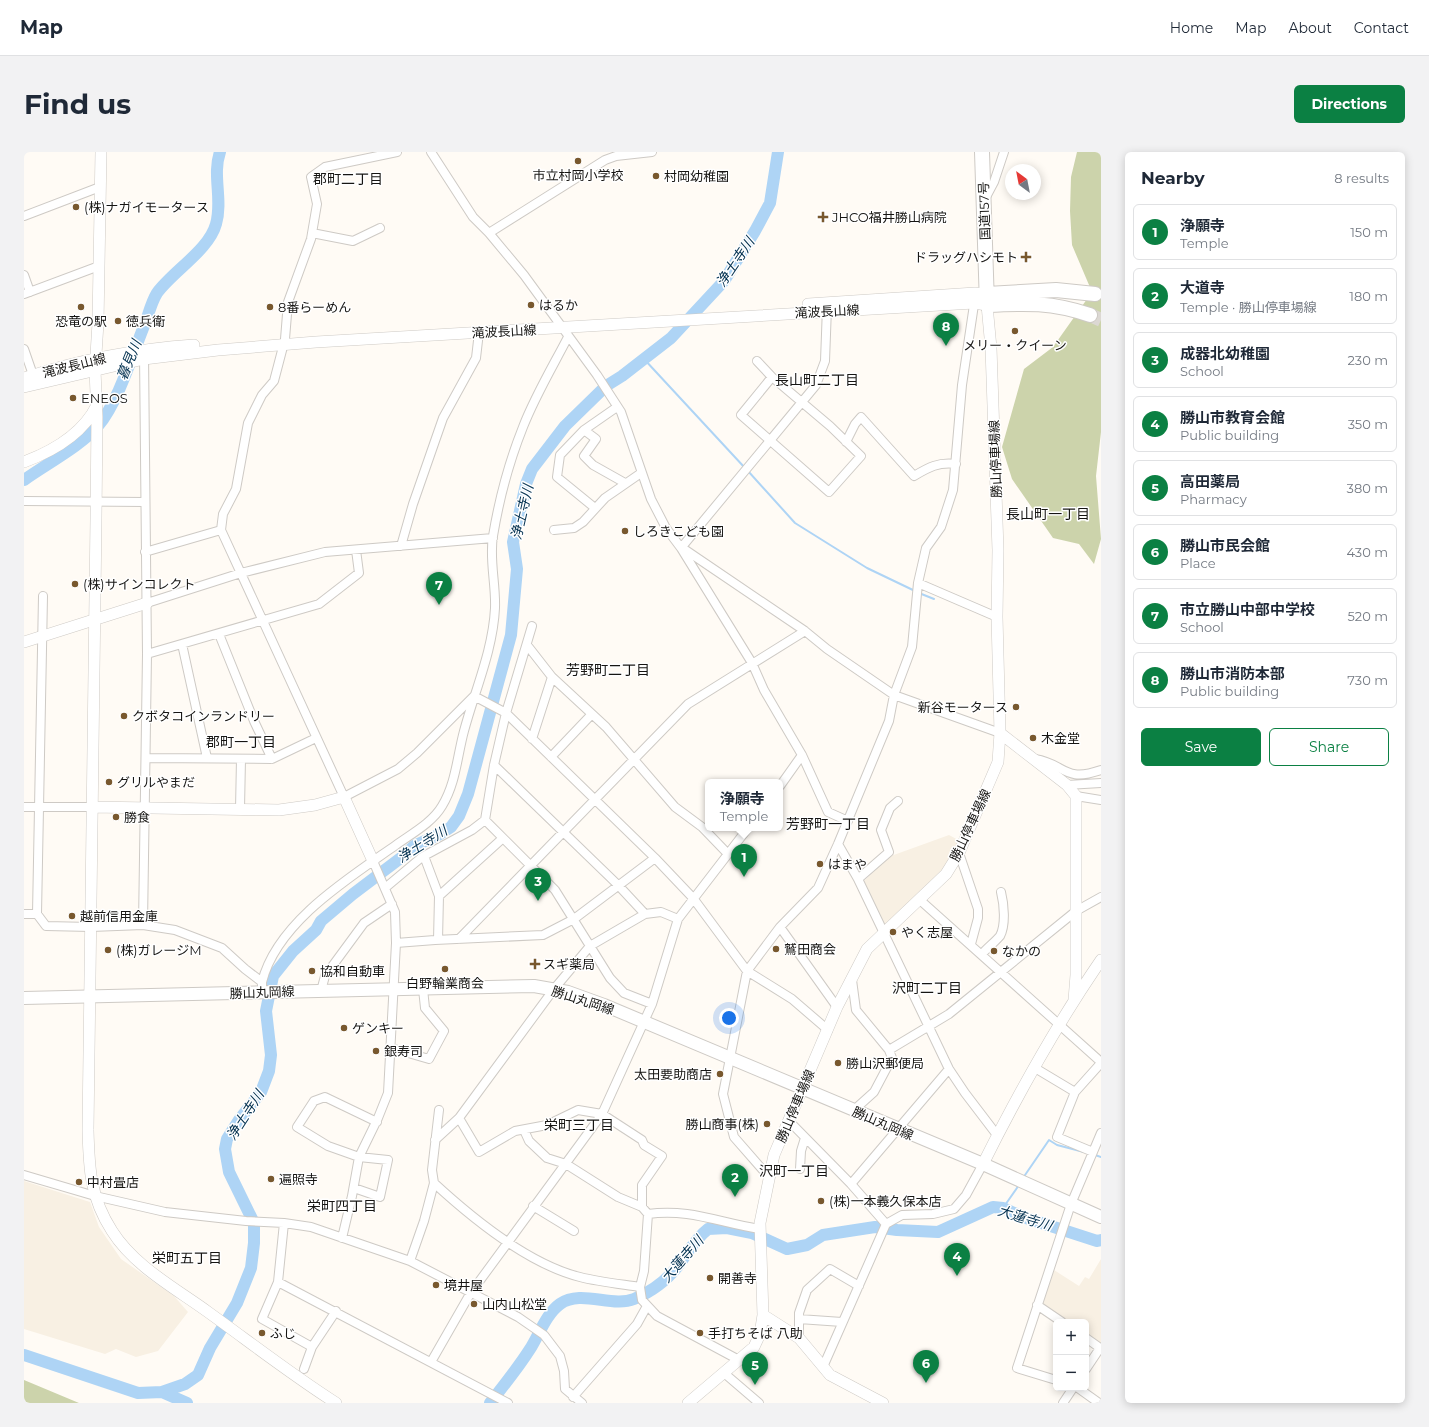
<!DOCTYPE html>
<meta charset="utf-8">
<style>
body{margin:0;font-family:Montserrat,"Noto Sans JP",sans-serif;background:#f2f2f3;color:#1f2937}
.controls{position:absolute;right:12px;bottom:12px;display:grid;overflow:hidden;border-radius:6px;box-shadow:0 2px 10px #0003}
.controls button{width:36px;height:36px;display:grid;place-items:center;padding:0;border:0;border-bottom:1px solid #e0e1e3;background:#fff;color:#1f2937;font:20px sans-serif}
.compass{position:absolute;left:981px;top:12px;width:36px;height:36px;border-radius:50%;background:#fff;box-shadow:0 2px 10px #0003;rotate:328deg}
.you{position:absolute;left:705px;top:866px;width:14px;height:14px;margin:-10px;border:3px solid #fff;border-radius:50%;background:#1a73e8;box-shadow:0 0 0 6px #1a73e833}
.badge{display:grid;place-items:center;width:26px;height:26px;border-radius:50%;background:#0b8043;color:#fff;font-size:13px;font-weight:700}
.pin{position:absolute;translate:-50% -33px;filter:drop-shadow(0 1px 2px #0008)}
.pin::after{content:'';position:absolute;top:21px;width:14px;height:12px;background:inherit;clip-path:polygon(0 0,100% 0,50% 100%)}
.popup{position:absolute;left:681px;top:627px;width:78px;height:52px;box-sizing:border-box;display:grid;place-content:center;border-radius:6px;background:#fff;filter:drop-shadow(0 1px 3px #0005);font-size:13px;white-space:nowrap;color:#747a83}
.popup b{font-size:15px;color:#1f2937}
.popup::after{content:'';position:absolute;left:50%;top:100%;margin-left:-8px;border:8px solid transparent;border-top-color:#fff}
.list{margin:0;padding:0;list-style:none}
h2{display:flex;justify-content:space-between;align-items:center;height:52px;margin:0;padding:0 16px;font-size:17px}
h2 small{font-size:13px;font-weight:400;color:#747a83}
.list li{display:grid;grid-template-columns:26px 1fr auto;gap:12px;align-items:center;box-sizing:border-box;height:56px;margin:0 8px 8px;padding:0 8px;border:1px solid #e0e1e3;border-radius:6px}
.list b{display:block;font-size:15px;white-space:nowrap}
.list p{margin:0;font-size:13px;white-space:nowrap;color:#747a83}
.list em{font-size:13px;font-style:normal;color:#747a83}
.actions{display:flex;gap:8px;padding:12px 16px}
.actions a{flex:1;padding:9px 0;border:1px solid #0b8043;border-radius:6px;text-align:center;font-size:14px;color:#0b8043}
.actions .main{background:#0b8043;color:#fff}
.map{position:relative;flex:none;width:1077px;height:1251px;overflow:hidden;border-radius:6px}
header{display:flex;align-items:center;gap:24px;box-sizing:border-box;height:56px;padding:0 20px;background:#fff;border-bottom:1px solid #e0e1e3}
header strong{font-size:19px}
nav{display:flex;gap:22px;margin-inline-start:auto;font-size:14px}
.intro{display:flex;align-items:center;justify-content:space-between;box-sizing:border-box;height:96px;padding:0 24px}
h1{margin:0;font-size:28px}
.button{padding:10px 18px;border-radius:6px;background:#0b8043;color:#fff;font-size:14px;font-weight:700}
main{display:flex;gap:24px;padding:0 24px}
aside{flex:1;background:#fff;border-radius:6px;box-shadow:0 2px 10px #0003}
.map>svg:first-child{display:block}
</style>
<header>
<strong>Map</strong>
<nav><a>Home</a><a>Map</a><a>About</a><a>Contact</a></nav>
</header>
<div class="intro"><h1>Find us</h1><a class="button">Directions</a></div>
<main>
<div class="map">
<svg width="1077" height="1251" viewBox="0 0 1077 1251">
<rect width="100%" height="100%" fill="#fffbf5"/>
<path fill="#f8f0e3" d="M 925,683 L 936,689 L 916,722 L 858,775 L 838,731 L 861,708 L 867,704 Z
M 0,1029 L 66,1050 L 75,1075 L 97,1107 L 150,1144 L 164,1160 L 134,1199 L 112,1205 L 92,1197 L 81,1202 L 0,1177 Z
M 1077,1107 L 1077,1194 L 1062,1183 L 1062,1170 L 1043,1170 L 1018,1152 L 1030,1118 L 1055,1134 L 1061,1125 L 1065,1127 Z"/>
<path fill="#ccd3ab" d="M 1053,0 L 1077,0 L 1077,280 L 1072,324 L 1077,387 L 1070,412 L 1055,392 L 1029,386 L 988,327 L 978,295 L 1000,217 L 1029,195 L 1068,140 L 1048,93 L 1046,59 L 1047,25 Z
M 0,1228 L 55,1251 L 0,1251 Z"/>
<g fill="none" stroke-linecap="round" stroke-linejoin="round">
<path stroke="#aed4f5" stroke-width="2" d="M 620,207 L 721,316
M 724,319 L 771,371 L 843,416 L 891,439
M 895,441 L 910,447
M 1071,1003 L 1077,1005
M 999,1026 L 1025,988 L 1033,993 L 1060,1000
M 979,1056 L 995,1033"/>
<path stroke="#aed4f5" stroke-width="12" d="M 0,328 C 21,313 58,293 74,274 C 95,249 109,200 122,169 C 125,160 128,149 133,141 C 149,119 185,98 192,72 C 199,48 188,23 196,0
M 0,1203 L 114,1241 L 138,1240 L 161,1232 L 174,1223 L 186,1196 L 213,1151 L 227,1116 L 230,1091 L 230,1071 L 205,1020 L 201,997 L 203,987 L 215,968 L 237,940 L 245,919 L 247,903 L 242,859 L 249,824 L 269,799 L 292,778 L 297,769 L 329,742 L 378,705 L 390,694 L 416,682 L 427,675 L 435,664 L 444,642 L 487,483 L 493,417 L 489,390 L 502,332 L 508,317 L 541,274 L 582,234 L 598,224 L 647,186 L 700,129 L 731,79 L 746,51 L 754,0
M 138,1240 L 163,1251
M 466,1251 C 480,1233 494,1216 506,1197 C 515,1183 522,1162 536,1152 C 557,1137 588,1156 610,1147 C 627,1140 642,1129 654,1114 C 663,1102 671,1087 684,1077 L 703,1076 L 728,1081 L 763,1097 L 783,1093 L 799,1083 L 851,1075 L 873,1078 L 914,1080 L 969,1055 L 979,1056 L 999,1065 L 1073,1089 L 1077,1088"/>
<path stroke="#dcd8d3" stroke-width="14" stroke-dasharray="14 7" stroke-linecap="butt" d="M 1066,163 L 1077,168"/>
<defs>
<path id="street" d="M 373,0 L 301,15 L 287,25 L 293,52 L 287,87 L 264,150 L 261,187 L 250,229 L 238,243 L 224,271 L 212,337 L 199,362 L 197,378 L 320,645 L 374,617 L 393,601 L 450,544
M 407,0 L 449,65 L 465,81 L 500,123 L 573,223 L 597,260 L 627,347 L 642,376 L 657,396 L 728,511 L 740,538 L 778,603 L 804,660 L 824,669
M 961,47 L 970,30 L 980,0
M 0,64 L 76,35
M 288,81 L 329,89 L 356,76
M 465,81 L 581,8 L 592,4 L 628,0
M 0,123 L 6,140
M 0,142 L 75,114
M 0,197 L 9,223
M 733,209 L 748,225
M 748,225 L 806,274 L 837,304 L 805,340 L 717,263 Z
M 560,278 L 572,287 L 560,304 L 569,313 L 601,331
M 822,290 L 831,272 L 837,265 L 890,324 C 905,315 914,310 932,312
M 0,349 L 121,350
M 571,356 L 533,325 L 536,303 L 560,278 L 593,255
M 530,378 L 550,376 L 559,370 L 581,346 L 617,321
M 377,394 L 389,352 L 419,266 L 452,206 L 455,180
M 657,396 L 792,233 L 801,209 L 803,155
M 660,397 L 781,479 L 803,497 L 870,543 L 976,581
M 121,400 L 197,378
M 894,431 L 973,465
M 123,451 L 217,421 L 301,400 L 469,386
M 195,482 L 230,569 L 248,607
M 158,492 L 183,606
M 503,493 L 528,525 L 582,575 L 651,655 L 678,675 L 704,702
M 123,502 L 295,452 L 335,421 L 332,398
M 450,544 L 482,561 L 631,706 L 669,746 L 723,819 L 768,847 L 804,878
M 508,587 L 528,525
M 527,605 L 568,562
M 122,606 L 248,607 L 292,586
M 1011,607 C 1042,612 1039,631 1077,618
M 470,613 L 594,733 L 621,762 L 637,760 L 654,767
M 1043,633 L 1077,631
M 756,634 L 778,603
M 1052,644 L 1077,648
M 0,655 L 68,655
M 216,657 L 217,607
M 461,668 L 531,738 L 586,826 L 600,841 L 628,852
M 814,692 L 834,727 L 925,917 L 941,941 L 973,983
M 935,701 L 954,757 L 954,766 L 947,792
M 400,704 L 415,744
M 834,727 L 865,700 L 857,678 L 866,656 L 874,649
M 361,736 L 398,705 L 448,678 L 461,668 L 470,613 L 482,561 L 508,474
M 896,748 L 1077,910
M 0,762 L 13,762 L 22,774 L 67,775 L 119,773 L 151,778 L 198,796 L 221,817 L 238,830 L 238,835
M 13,762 L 19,444
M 119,773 L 123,502 L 120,202
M 756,775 L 813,855
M 435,787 L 664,552 L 781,479
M 414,788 L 415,744 L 479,686
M 372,791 L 411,788 L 519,783 L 550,767 L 631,706
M 958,802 C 963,796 971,790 976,784 C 982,773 980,752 977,740
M 828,828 L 832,858 L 865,898 L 925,862 L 1052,759 L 1077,745
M 238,830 C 253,770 325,726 372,693 C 387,682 408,671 418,654 C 432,631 433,605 440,579 C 451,538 469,498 471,456 C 472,432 465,407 469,384 C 475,348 485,310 499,275 C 511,244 529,214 544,185
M 297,839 L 301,824 L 340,771 L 368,752
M 367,896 L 405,907 L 420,879 L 401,856 L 399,837
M 1011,916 L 1051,940
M 830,958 L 850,940 L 868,906 L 865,898
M 435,966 L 455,1000 L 491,979 L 523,973 L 554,958 L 578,962 L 618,988 L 620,993 L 638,1004 L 618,1033 L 618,1055
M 764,968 L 827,1032 L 862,1072
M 500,978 L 505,989 L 523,1006 L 542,1012 L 594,1045 L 618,1055 L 624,1062 L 620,1119 L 616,1135 L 618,1148 L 633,1164 L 715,1208
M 411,988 L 435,966 L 530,837 L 566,794 L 621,762
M 1069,1000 L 1033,985 L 1051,940 L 1077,911
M 776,1017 L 777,999 L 781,986
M 0,1023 L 71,1044 L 141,1060 L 222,1069 L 260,1071 L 287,1075 L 386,1109 L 494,1165 L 520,1183 L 536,1204 L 540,1219 L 541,1237 L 558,1251
M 745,1025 L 710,985 L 699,942 L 723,819 L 756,775 L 794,736 L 814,692 L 865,569 L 870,543 L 888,495 L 894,431 L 902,396 L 917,375 L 929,338 L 938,233 L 951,146
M 410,1031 C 448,1066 504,1112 556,1125 C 575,1130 596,1132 616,1135
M 827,1032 L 925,917
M 330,1036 L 356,1045 L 364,1008 L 335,1005 L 304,994 L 273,975 L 290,949 L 301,945 L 353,970
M 509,1054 L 550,1079
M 624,1062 C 665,1056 696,1071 736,1077
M 260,1071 L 254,1130 L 484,1251
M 318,1086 L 328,1044 L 335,1005 L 354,966 L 364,941 L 372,791 L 371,760 L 349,709
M 386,1109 L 400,1069 L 410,1031 L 408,1018 L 415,958
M 254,1130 L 238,1167 L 288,1195
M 1013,1153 L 1038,1170
M 775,1167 L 818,1170
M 775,1186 L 775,1161 L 783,1138 L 806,1117 L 835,1134
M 1062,1186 L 1076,1196 L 1062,1217
M 407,1210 L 446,1142 L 578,962 L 628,852 L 654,767 L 724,676
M 799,1215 L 862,1072 L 878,1063 L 909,1062 L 930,1057 L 942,1043 L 959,1012
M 280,1217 L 288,1195 L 312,1159
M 700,1221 L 735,1251
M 1032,1228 L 993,1216 L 1047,1052 L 1077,981
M 1054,1236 L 1075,1251
M 549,1245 L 613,1172 L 623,1154
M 1039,1251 L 1049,1236"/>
<path id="secondary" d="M 77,0 L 74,171 L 71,218 L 73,265 L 72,367 L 64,978 C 65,1016 66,1045 88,1079 C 110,1114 151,1136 184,1160 C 227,1191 268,1223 312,1251
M 784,152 L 951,141 L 963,142
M 0,226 C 55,208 112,197 170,193
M 0,235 L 120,207 L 194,198 L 292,190 L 950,151 L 963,153 L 967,196 L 974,398 L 973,465 L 976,581 L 974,610 L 935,701 L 922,722 L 843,797 L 813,855 L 750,1003 L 736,1071 L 739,1163 L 736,1182 L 730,1195 L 664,1251
M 0,310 C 29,299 59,282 73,253
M 0,490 L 123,451
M 976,581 L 1043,633 L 1052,644 L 1052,823 L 1050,848
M 68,655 L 255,658 L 291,653 L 320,645 L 349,709
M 959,1012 C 994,942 1033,872 1077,808
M 739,1163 L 775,1186 L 806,1223 L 859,1251"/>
<path id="primary" d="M 0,846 L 510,834 L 544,840 L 580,853 L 959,1012 L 1077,1065"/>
<path id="highway" d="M 958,0 L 963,153 C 1002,151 1028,150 1066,163
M 963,142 L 1032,138 L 1071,142"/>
</defs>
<use href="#street" stroke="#cecac5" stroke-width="10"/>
<use href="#secondary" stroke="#cecac5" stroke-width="12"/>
<use href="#primary" stroke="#cecac5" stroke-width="14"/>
<use href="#highway" stroke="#cecac5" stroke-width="16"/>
<use href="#street" stroke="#fff" stroke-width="8"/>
<use href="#secondary" stroke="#fff" stroke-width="11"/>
<use href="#primary" stroke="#fff" stroke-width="12"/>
<use href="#highway" stroke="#fff" stroke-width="14"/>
</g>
<g fill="#78582e" stroke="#fff" stroke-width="1.5">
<circle cx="554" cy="9" r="4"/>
<circle cx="632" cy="24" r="4"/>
<circle cx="52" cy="55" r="4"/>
<path d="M797 59h4v4h4v4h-4v4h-4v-4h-4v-4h4z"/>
<path d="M1000 99h4v4h4v4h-4v4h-4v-4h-4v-4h4z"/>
<circle cx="507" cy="153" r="4"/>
<circle cx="57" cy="155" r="4"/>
<circle cx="246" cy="155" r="4"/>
<circle cx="94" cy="169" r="4"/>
<circle cx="991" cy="179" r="4"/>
<circle cx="49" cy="246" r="4"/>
<circle cx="601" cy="379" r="4"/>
<circle cx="51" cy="432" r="4"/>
<circle cx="992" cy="555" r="4"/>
<circle cx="100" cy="564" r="4"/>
<circle cx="1009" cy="586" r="4"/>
<circle cx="85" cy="630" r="4"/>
<circle cx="92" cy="665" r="4"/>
<circle cx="796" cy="712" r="4"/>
<circle cx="48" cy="764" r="4"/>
<circle cx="869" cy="780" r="4"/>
<circle cx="752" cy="797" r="4"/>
<circle cx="84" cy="798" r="4"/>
<circle cx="970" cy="799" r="4"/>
<path d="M509 806h4v4h4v4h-4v4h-4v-4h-4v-4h4z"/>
<circle cx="421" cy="817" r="4"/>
<circle cx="288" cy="819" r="4"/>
<circle cx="320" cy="876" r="4"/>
<circle cx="352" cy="899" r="4"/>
<circle cx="814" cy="911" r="4"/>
<circle cx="696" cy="922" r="4"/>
<circle cx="743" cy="972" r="4"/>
<circle cx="247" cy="1027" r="4"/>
<circle cx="55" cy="1030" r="4"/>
<circle cx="797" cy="1049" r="4"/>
<circle cx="686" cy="1126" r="4"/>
<circle cx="412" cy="1133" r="4"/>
<circle cx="450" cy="1152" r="4"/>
<circle cx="238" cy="1181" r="4"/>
<circle cx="676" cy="1181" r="4"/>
</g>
<g text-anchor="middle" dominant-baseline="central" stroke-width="3" stroke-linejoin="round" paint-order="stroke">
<g font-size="13" fill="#161513" stroke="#fff" text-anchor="start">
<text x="554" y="23" text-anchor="middle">市立村岡小学校</text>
<text x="640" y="24">村岡幼稚園</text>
<text x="60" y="55">(株)ナガイモータース</text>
<text x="808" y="65">JHCO福井勝山病院</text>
<text x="994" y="105" text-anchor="end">ドラッグハシモト</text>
<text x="515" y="153">はるか</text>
<text x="254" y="155">8番らーめん</text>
<text x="57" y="169" text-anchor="middle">恐竜の駅</text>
<text x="102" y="169">徳兵衛</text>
<text x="991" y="193" text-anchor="middle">メリー・クイーン</text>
<text x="57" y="246">ENEOS</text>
<text x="609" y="379">しろきこども園</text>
<text x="59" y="432">(株)サインコレクト</text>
<text x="984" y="555" text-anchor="end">新谷モータース</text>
<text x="108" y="564">クボタコインランドリー</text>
<text x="1017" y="586">木金堂</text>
<text x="93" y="630">グリルやまだ</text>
<text x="100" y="665">勝食</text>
<text x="804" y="712">はまや</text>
<text x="56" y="764">越前信用金庫</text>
<text x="877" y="780">やく志屋</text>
<text x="760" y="797">鷲田商会</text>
<text x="92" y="798">(株)ガレージM</text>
<text x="978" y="799">なかの</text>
<text x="519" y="812">スギ薬局</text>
<text x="296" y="819">協和自動車</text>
<text x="421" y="831" text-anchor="middle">白野輪業商会</text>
<text x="328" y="876">ゲンキー</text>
<text x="360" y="899">銀寿司</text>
<text x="822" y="911">勝山沢郵便局</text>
<text x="688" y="922" text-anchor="end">太田要助商店</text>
<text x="735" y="972" text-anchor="end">勝山商事(株)</text>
<text x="255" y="1027">遍照寺</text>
<text x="63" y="1030">中村畳店</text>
<text x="805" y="1049">(株)一本義久保本店</text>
<text x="694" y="1126">開善寺</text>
<text x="420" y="1133">境井屋</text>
<text x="458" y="1152">山内山松堂</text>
<text x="246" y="1181">ふじ</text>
<text x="684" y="1181">手打ちそば 八助</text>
</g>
<g font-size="13" fill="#161513" stroke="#fff">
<text transform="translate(960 59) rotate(-92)">国道157号</text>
<text transform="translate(803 159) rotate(-3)">滝波長山線</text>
<text transform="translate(480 179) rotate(-3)">滝波長山線</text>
<text transform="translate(50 213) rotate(-14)">滝波長山線</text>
<text transform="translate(971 307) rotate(-92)">勝山停車場線</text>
<text transform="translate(946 673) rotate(-65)">勝山停車場線</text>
<text transform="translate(238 840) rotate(-2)">勝山丸岡線</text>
<text transform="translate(559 848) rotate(18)">勝山丸岡線</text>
<text transform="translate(771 954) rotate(-67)">勝山停車場線</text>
<text transform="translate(859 971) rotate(23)">勝山丸岡線</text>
</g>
<g font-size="14" fill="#161513" stroke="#fff">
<text x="324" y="27">郡町二丁目</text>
<text x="793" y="228">長山町二丁目</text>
<text x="1024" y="362">長山町一丁目</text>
<text x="584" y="518">芳野町二丁目</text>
<text x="217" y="590">郡町一丁目</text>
<text x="804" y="672">芳野町一丁目</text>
<text x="903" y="836">沢町二丁目</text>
<text x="555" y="973">栄町三丁目</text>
<text x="770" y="1019">沢町一丁目</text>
<text x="318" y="1054">栄町四丁目</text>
<text x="163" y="1106">栄町五丁目</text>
</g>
<g font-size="14" font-style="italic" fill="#033150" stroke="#fff">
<text transform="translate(711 110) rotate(-56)">浄土寺川</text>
<text transform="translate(105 208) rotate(-68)">暮見川</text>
<text transform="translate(498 360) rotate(-77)">浄土寺川</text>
<text transform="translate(398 692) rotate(-32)">浄土寺川</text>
<text transform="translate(221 963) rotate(-57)">浄土寺川</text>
<text transform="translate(1001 1066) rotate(17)">大蓮寺川</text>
<text transform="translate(658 1107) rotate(-49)">大蓮寺川</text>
</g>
</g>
</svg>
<div class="controls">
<button>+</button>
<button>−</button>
</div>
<svg class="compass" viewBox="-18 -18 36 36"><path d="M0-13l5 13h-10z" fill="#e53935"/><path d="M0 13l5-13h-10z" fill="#747a83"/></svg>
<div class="you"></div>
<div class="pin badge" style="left:720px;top:725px">1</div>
<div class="popup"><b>浄願寺</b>Temple</div>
<div class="pin badge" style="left:711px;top:1045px">2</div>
<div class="pin badge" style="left:514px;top:749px">3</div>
<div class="pin badge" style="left:933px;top:1124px">4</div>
<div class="pin badge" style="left:731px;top:1233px">5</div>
<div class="pin badge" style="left:902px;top:1231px">6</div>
<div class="pin badge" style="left:415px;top:453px">7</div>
<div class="pin badge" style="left:922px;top:194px">8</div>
</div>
<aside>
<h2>Nearby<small>8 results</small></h2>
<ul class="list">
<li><span class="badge">1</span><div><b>浄願寺</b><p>Temple</p></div><em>150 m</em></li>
<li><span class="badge">2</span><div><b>大道寺</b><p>Temple · 勝山停車場線</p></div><em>180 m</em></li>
<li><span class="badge">3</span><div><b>成器北幼稚園</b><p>School</p></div><em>230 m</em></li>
<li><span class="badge">4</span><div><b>勝山市教育会館</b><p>Public building</p></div><em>350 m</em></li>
<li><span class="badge">5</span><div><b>高田薬局</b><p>Pharmacy</p></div><em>380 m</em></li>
<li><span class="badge">6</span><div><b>勝山市民会館</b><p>Place</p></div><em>430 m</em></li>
<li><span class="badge">7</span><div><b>市立勝山中部中学校</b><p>School</p></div><em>520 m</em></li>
<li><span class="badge">8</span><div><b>勝山市消防本部</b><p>Public building</p></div><em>730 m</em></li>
</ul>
<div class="actions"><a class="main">Save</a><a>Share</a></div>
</aside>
</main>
